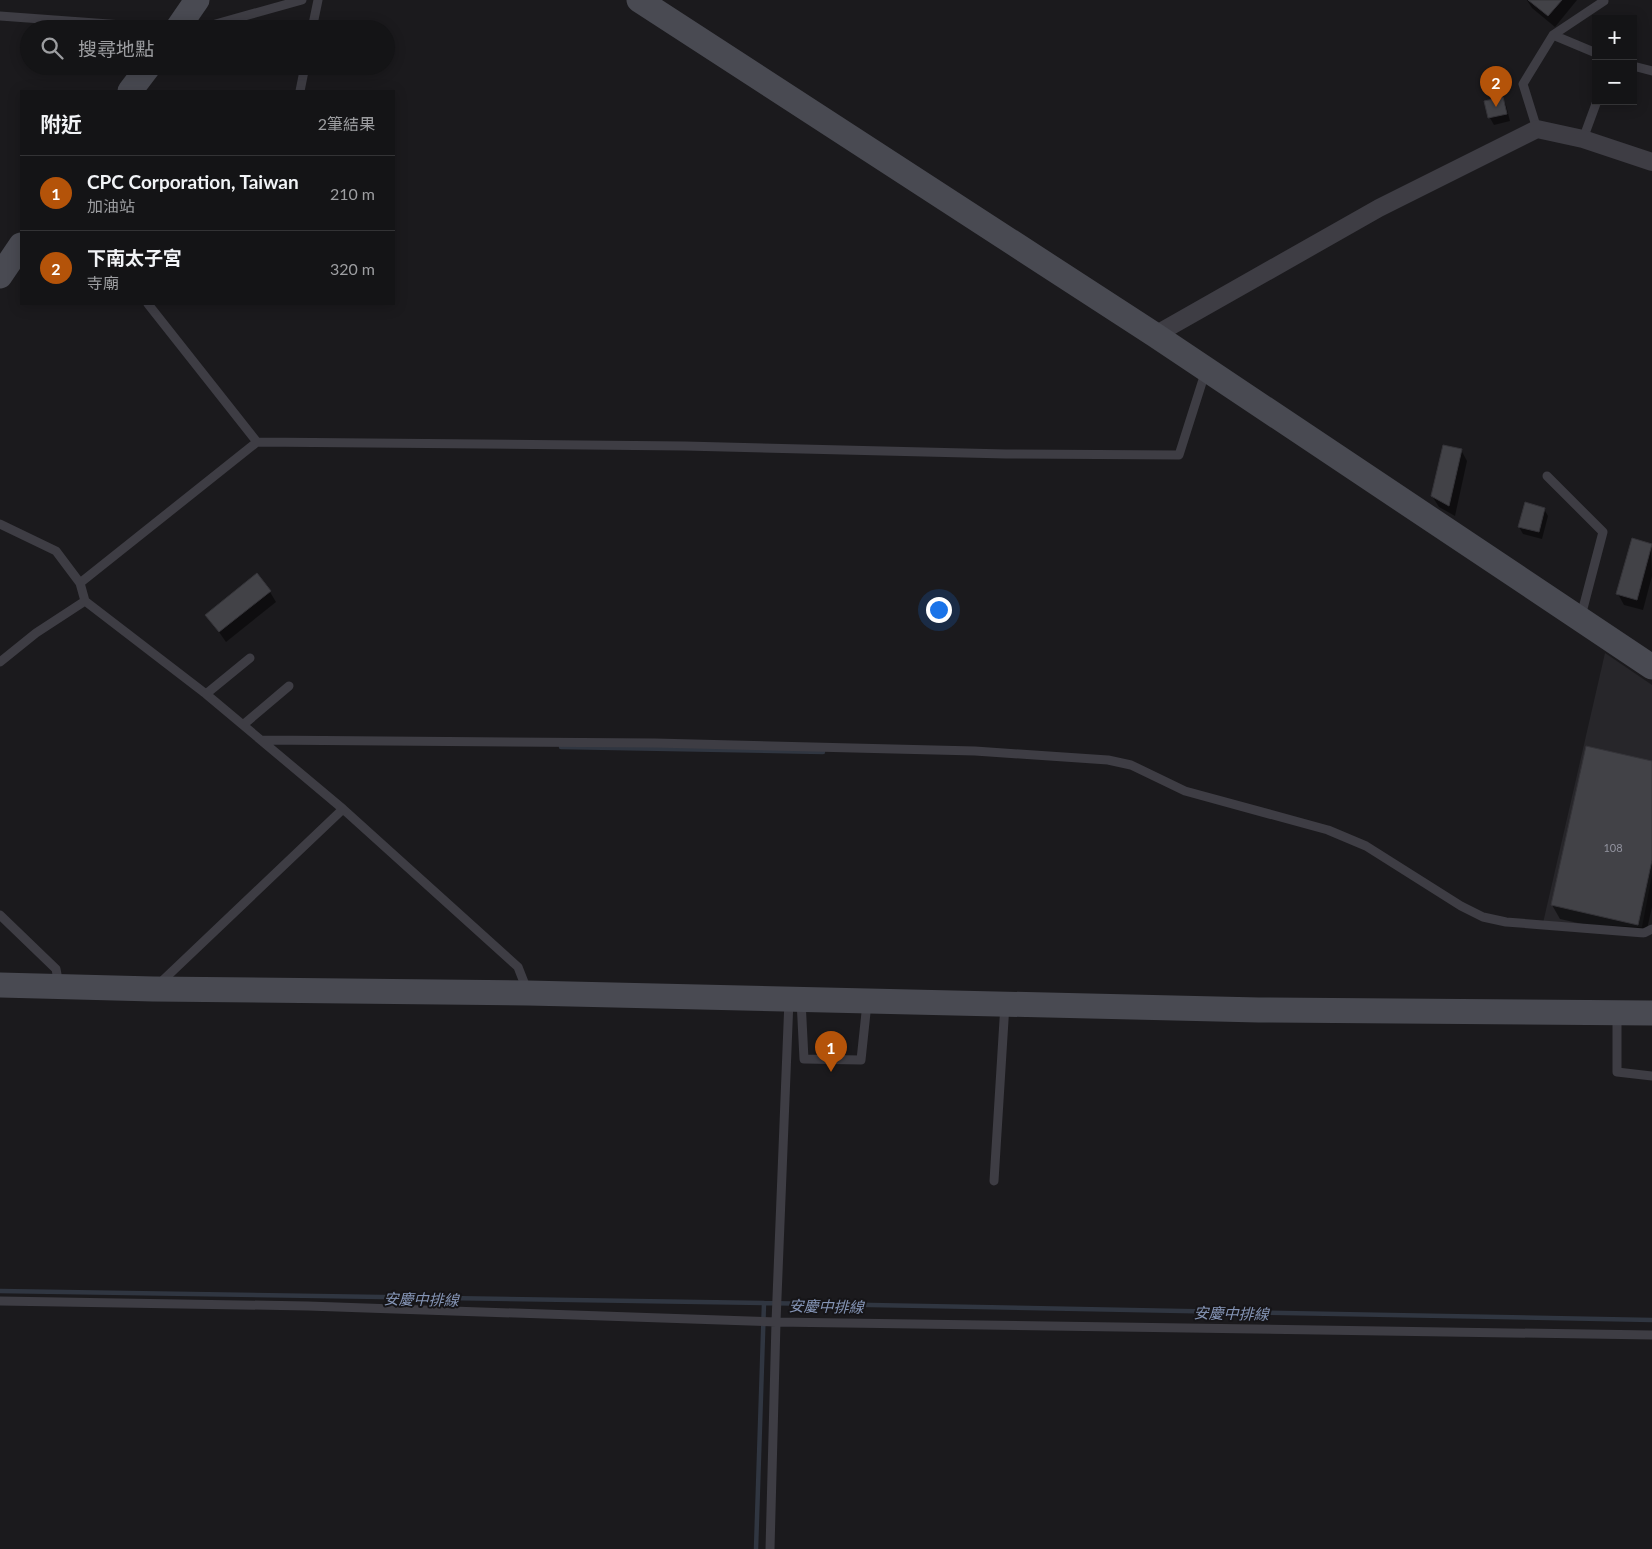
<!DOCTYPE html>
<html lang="zh-TW">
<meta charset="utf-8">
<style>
body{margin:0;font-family:Lato,"Noto Sans TC",sans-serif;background:#1d1d1f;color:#f1f3f6}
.controls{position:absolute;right:15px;top:15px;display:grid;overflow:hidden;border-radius:0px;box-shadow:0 2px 12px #0003}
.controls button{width:45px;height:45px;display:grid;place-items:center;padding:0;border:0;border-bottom:1px solid #333335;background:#141416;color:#f1f3f6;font:25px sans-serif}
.you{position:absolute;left:938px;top:609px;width:18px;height:18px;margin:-12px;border:4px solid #fff;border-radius:50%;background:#1a73e8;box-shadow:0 0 0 8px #1a73e833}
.badge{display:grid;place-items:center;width:32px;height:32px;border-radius:50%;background:#b45309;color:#fff;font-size:16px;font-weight:700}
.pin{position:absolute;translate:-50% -41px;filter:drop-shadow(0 1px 2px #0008)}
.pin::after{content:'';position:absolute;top:26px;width:18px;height:15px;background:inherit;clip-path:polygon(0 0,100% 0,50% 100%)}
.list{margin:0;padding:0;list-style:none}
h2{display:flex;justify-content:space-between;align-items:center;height:65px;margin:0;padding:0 20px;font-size:21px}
h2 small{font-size:16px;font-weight:400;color:#9d9ea1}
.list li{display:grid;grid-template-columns:32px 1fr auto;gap:15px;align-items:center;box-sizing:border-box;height:75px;padding:0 20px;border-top:1px solid #333335}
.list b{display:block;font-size:19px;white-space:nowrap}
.list p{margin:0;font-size:16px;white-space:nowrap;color:#9d9ea1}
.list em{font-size:16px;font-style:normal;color:#9d9ea1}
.icon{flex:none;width:28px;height:28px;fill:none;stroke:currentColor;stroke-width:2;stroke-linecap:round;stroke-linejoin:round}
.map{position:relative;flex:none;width:1652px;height:1549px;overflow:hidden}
.search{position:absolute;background:#141416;box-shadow:0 2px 12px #0003;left:20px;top:20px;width:375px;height:55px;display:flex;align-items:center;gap:12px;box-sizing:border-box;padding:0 18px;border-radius:28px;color:#9d9ea1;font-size:19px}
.panel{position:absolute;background:#141416;box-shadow:0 2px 12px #0003;left:20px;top:90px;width:375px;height:215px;border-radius:0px}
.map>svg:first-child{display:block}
</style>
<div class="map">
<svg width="1652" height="1549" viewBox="0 0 1652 1549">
<rect width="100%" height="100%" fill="#1b1a1d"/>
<path fill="#27262a" d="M 1605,653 L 1652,685 L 1652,875 L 1642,927 L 1543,923 Z"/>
<path fill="#0007" d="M 1527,0 L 1577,0 L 1555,27 L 1532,8 Z
M 1502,98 L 1506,105 L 1510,121 L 1494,125 L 1490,118 L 1486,102 Z
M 1461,450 L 1467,461 L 1455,516 L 1439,507 L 1432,496 Z
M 1544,509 L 1548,516 L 1542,539 L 1523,534 L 1519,527 Z
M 1651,545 L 1652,576 L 1643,610 L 1624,605 L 1618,594 Z
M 270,592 L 276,602 L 226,642 L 207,615 Z
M 1652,763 L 1652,907 L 1645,938 L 1560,919 L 1552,905 Z"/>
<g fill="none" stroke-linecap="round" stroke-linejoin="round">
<path stroke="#303641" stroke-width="4.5" d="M 561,747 L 823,752
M 0,1291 L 764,1303 L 1652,1320
M 756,1549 L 764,1303"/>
</g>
<path fill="#424247" stroke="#353439" d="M 1528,0 L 1562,0 L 1548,16 Z
M 1503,97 L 1507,114 L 1488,118 L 1484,101 Z
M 1443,445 L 1462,449 L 1449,506 L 1431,496 Z
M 1525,502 L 1545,508 L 1539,532 L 1518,527 Z
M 1632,538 L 1652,544 L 1637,600 L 1616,594 Z
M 257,573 L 271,591 L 219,632 L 205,615 Z
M 1586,746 L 1652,761 L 1652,860 L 1638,925 L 1551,905 Z"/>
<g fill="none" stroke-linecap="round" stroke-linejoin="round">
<path stroke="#3e3d44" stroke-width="9" d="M 0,16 L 177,29 L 212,25 L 302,0
M 312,29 L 318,0
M 1553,35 L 1596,53
M 1633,66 L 1652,71
M 300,91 L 305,66
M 1537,129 L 1523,84 L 1553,35 L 1604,1 L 1603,0
M 1583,139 L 1597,101
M 148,304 L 257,442
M 1547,476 L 1603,532 L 1581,616
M 0,524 L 56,551 L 80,583 L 85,601 L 206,694 L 343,809 L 518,967 L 527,990
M 80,583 L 257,442 L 685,446 L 1006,454 L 1179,455 L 1206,370
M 0,662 L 36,633 L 85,601
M 206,694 L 250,658
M 243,725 L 289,686
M 261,740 L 655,743 L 975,751 L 1108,760 L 1131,765 L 1185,791 L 1328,830 L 1366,846 L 1461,906 L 1483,917 L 1506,922 L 1644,933 L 1652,929
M 0,915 L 56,969 L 59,985
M 159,984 L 343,809
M 801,1000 L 804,1059 L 861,1060 L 867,1003
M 1617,1015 L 1617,1072 L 1652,1076
M 994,1181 L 1005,1004
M 0,1301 L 308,1306 L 776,1322 L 1652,1335
M 770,1549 L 776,1322 L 789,1000"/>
<path stroke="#3e3d44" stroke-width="18" d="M 1155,335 L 1379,208 L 1537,129 L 1583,139 L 1652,162"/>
<path stroke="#494a52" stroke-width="25" d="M 639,0 L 1155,335 L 1652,667
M 177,29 L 197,0
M 130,91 L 149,66
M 0,276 L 21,245
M 0,985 L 153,989 L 528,993 L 1259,1010 L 1652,1013"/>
</g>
<g text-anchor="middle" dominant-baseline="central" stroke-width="4" stroke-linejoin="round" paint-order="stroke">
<g font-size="11" fill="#92939f">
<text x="1613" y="847">108</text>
</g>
<g font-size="15" font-style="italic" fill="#8595b6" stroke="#161518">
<text transform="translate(421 1299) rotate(1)">安慶中排線</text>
<text transform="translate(826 1306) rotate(1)">安慶中排線</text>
<text transform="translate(1231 1313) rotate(1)">安慶中排線</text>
</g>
</g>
</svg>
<div class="controls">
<button>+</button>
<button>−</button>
</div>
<div class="you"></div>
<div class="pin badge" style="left:831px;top:1072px">1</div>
<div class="pin badge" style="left:1496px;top:107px">2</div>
<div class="search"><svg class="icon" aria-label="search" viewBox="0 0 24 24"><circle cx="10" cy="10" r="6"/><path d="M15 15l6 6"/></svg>搜尋地點</div>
<section class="panel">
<h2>附近<small>2筆結果</small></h2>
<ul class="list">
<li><span class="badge">1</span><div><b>CPC Corporation, Taiwan</b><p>加油站</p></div><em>210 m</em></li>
<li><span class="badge">2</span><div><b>下南太子宮</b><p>寺廟</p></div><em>320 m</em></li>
</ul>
</section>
</div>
